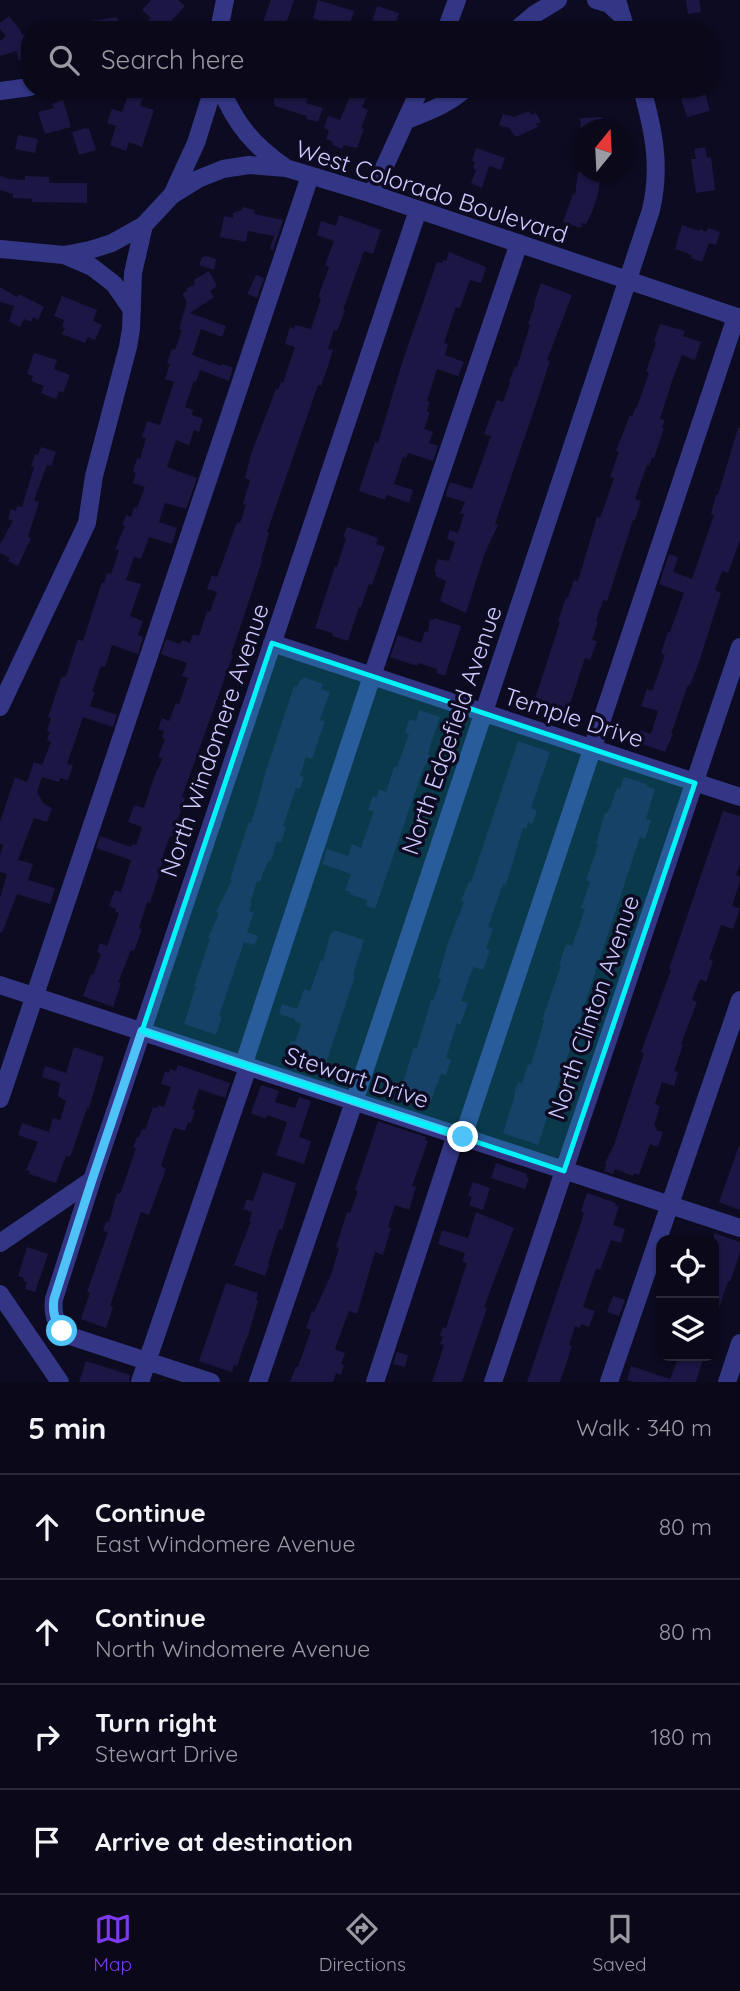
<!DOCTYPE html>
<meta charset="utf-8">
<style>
body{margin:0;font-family:Quicksand,sans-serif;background:#181626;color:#f1f3f6}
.controls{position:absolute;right:21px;bottom:21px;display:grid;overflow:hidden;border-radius:14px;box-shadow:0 2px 5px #0004}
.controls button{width:63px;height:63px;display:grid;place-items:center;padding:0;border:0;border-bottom:2px solid #2a2938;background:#0a0819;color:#f1f3f6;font:35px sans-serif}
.compass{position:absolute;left:572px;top:119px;width:63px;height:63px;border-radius:50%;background:#0a0819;box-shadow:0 2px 5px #0004;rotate:18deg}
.stop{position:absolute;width:21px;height:21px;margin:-16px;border:5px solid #4fc3f7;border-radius:50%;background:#fff}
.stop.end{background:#4fc3f7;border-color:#fff;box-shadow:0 2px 7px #0008}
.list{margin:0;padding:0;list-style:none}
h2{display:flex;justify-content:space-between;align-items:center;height:91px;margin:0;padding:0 28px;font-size:30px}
h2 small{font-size:23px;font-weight:400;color:#999aa2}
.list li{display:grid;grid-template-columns:46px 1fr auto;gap:21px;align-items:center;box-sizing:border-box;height:105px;padding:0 28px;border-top:2px solid #2a2938}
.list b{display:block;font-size:26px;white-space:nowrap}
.list p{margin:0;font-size:23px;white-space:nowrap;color:#999aa2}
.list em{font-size:23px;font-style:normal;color:#999aa2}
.icon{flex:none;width:38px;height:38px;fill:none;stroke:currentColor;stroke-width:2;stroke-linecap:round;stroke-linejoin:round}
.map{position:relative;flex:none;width:740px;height:1382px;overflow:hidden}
.search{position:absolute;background:#0a0819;box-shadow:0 2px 5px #0004;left:21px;right:21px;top:21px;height:77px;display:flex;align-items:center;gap:18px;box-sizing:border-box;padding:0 24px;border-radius:28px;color:#999aa2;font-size:26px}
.sheet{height:511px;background:#0a0819}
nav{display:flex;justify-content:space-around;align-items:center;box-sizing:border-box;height:98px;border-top:2px solid #2a2938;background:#0a0819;font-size:19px;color:#999aa2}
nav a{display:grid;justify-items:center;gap:4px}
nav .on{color:#7c3aed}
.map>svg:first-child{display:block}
</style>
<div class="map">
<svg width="740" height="1382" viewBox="0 0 740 1382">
<rect width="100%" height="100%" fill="#0d0b21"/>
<path fill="#1b1643" d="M 151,0 L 178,0 L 185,6 L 163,30 L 139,30 L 151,18 L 142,10 Z
M 271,0 L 294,0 L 284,30 L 260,30 Z
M 318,0 L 354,11 L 348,30 L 313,18 Z
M 686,0 L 699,0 L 701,12 L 688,14 Z
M 377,6 L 399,13 L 394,30 L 375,30 L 376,27 L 371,25 Z
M 9,16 L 20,30 L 22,35 L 30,33 L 30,57 L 18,60 L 17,51 L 0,56 L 0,41 L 6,36 L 0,29 L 0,23 Z
M 117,17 L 119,30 L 72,30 L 71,24 Z
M 272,89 L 294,89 L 306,93 L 305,97 L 308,98 L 306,103 L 323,108 L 318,122 L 306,119 L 307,116 L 275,106 Z
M 353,89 L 370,89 L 362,107 L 368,110 L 361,128 L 364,129 L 357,148 L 344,145 L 342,149 L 332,145 L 333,142 L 326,139 L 329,130 L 324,128 L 328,116 L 340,120 Z
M 678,89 L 704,89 L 710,111 L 687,117 Z
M 129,92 L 143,97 L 140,106 L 154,110 L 142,147 L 129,142 L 126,151 L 110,145 L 116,126 L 107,123 L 112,109 L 122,112 Z
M 63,100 L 71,127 L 45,134 L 38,112 L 54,108 L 52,104 Z
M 529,111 L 531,115 L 536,113 L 541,122 L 536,124 L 538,127 L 516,137 L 509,128 L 499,125 L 503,114 L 514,117 Z
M 602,117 L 602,130 L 581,130 L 580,118 Z
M 86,128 L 87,129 L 89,129 L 96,150 L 79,155 L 72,132 Z
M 18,135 L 38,139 L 35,153 L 15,149 Z
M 705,147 L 707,158 L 711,157 L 715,190 L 696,193 L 691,159 L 696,159 L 694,149 Z
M 476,148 L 505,158 L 501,170 L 489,166 L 482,188 L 471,183 L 476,170 L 473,168 L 475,162 L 472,161 Z
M 578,172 L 601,172 L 598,194 L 592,212 L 586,224 L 582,223 L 581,228 L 563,222 L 573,194 L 575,195 Z
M 0,176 L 9,179 L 25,180 L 25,176 L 49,177 L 49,183 L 87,183 L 87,203 L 32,202 L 32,199 L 13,198 L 13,194 L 0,190 Z
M 242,207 L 255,210 L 254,214 L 283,220 L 273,250 L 270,249 L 274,236 L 248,231 L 246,242 L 220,237 L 224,216 L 233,218 L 233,213 L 242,210 Z
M 339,215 L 381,230 L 373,254 L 364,251 L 343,310 L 345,311 L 337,331 L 334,330 L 328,349 L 333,350 L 328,366 L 321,386 L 318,385 L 267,532 L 269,533 L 261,560 L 262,561 L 231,655 L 233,655 L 182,797 L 185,798 L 172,837 L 170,836 L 163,855 L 165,856 L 150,903 L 147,902 L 139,928 L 142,929 L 134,951 L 131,950 L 118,983 L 121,983 L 113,1007 L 83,996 L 91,974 L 93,975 L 101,954 L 97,952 L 100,943 L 107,946 L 119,913 L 115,912 L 116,909 L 109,906 L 115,890 L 121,892 L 131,860 L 96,848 L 100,836 L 131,847 L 132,844 L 136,845 L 142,827 L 128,822 L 134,805 L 144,808 L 154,777 L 163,758 L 158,757 L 165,739 L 162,738 L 164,731 L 158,729 L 162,718 L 169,721 L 176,703 L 179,704 L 188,678 L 182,676 L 187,663 L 161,654 L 166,639 L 180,644 L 182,640 L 190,643 L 193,634 L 199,636 L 207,611 L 210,612 L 217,592 L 207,589 L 212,575 L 217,577 L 237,522 L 240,523 L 246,505 L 243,504 L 250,480 L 245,478 L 251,454 L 276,389 L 278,390 L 281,382 L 283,383 L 295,347 L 285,344 L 290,327 L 294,329 L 295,325 L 311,329 L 321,298 L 318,297 L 329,267 L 325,265 L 334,241 L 317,235 L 321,221 L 336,226 Z
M 682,225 L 699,231 L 700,229 L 706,232 L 708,228 L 720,232 L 716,245 L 709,243 L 702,262 L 691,258 L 692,255 L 675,249 Z
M 449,252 L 486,267 L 481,283 L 470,280 L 460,308 L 456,307 L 444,343 L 448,344 L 445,355 L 464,362 L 458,376 L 437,369 L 427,401 L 430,402 L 427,411 L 430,412 L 424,429 L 433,432 L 429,443 L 438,446 L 433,461 L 408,453 L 406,458 L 403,457 L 394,484 L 413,490 L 409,503 L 387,495 L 385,500 L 359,491 L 375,442 L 378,443 L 402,363 L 437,262 L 442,263 L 443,260 L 446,261 Z
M 207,256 L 216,259 L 214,270 L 199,265 L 202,257 Z
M 209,271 L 217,286 L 210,291 L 214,297 L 190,313 L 226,326 L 222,337 L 201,329 L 192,355 L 222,366 L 222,364 L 233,368 L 229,381 L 200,370 L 196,382 L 194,381 L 185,407 L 193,410 L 192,415 L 203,419 L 199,432 L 194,430 L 189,445 L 176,440 L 167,467 L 197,478 L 186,509 L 165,503 L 159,522 L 177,528 L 172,544 L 149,537 L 141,559 L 134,557 L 126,580 L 141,584 L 130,616 L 143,621 L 138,635 L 143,637 L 138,654 L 112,645 L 105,667 L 101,666 L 92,692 L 95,692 L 90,706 L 117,715 L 113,727 L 83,717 L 67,764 L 73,765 L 68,780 L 60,778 L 59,782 L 42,777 L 37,792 L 44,804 L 52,808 L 47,822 L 34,818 L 18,860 L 33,864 L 28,880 L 55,888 L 50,904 L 17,894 L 2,933 L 0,932 L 0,898 L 7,874 L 0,872 L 0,855 L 3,845 L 0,844 L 0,822 L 15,777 L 27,782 L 34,762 L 42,765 L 51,742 L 47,740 L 50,732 L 47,731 L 51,718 L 48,717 L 61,678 L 66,676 L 78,639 L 83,641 L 102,582 L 104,583 L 107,573 L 111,574 L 119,550 L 115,549 L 125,526 L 122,525 L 126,515 L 131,517 L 134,507 L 137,508 L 145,487 L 133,483 L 136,473 L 133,472 L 137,458 L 140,459 L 146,438 L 142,437 L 147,421 L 160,425 L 174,382 L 165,379 L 170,364 L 167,363 L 172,349 L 175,350 L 182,330 L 179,329 L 187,302 L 182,294 L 187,291 L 186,289 L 195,284 L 194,280 Z
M 256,275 L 264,278 L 257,298 L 247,294 Z
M 541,283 L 572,295 L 547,360 L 550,361 L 536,404 L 495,524 L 498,525 L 484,555 L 466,613 L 440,601 L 446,581 L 435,576 L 436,572 L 434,571 L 438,559 L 449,561 L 455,542 L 447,539 L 450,530 L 458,533 L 464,514 L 460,513 L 465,502 L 445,496 L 450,482 L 472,489 L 491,436 L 484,434 L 497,400 L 503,402 L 510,383 L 509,382 L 515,366 L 517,367 L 530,325 L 528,324 L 535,304 L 534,303 Z
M 0,287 L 17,297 L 19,294 L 44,307 L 38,320 L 33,317 L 31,322 L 24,319 L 20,327 L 9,321 L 14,306 L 0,302 Z
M 62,296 L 97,310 L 93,321 L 102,325 L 95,340 L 88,337 L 85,343 L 62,334 L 65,328 L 62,327 L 64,320 L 54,316 Z
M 660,324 L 685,331 L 683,336 L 701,342 L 695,360 L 682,355 L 672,381 L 660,419 L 665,420 L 662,427 L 664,428 L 654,458 L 652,457 L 649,466 L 647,465 L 635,499 L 641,501 L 635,520 L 633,520 L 607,601 L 603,600 L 596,621 L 598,621 L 592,640 L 597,641 L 590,660 L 585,658 L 566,716 L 533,705 L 560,622 L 558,621 L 566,597 L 568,598 L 574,580 L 578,581 L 597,517 L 600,518 L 608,496 L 614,478 L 610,477 L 619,452 L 616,451 L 630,415 L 632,416 L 636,407 L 637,407 L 649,373 L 646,371 L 656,343 L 654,342 Z
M 34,353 L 57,360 L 54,369 L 70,375 L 63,393 L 59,391 L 56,399 L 41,393 L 44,386 L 31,381 L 33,376 L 27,374 Z
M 738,428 L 740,428 L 740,540 L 728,573 L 722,571 L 715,590 L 721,593 L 698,665 L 690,685 L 688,685 L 671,734 L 673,734 L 665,752 L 636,742 L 640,730 L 651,734 L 658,711 L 641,706 L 647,689 L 652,691 L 653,689 L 665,655 L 661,653 L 668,632 L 670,632 L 684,593 L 659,584 L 669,554 L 678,557 L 673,572 L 692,579 L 714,515 L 711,514 L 716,495 L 718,495 Z
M 41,447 L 56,452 L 51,466 L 47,465 L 34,500 L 39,502 L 28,537 L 31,538 L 18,566 L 8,561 L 10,558 L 0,553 L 0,544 L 13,521 L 8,519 L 11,509 L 16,511 L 17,506 L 22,507 L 34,467 L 31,466 L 35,454 L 38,455 Z
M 347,527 L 378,538 L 376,544 L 385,547 L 372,585 L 369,584 L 361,607 L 359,607 L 348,641 L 332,636 L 333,633 L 315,628 L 335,566 L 337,567 L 346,538 L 343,537 Z
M 434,618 L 461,626 L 445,676 L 436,673 L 437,669 L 418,663 L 417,666 L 390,657 L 398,635 L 421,643 L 425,631 L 428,632 L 430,619 L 433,620 Z
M 303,677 L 323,684 L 321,689 L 330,692 L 320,720 L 325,721 L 312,759 L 306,757 L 300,776 L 304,777 L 300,789 L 296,788 L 283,826 L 286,827 L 281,843 L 277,841 L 271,861 L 269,860 L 265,868 L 260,882 L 257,881 L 250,903 L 252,903 L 249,911 L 254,912 L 247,932 L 258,936 L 255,945 L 244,942 L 219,1016 L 222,1017 L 216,1035 L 184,1024 L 196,986 L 194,986 L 210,939 L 208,938 L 219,913 L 216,912 L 232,880 L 230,880 L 235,864 L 249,822 L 251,823 L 257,804 L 264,777 L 294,686 L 297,687 L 300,679 L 302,680 Z
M 419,710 L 440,717 L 430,746 L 428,754 L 430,755 L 422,772 L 375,909 L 366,906 L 367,900 L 349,894 L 350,892 L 345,890 L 351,874 L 322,864 L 327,849 L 348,856 L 352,844 L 361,848 L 374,811 L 368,810 L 373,796 L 377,797 L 379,789 L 386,792 L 394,767 L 397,767 L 409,734 L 405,733 L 409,719 L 416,721 Z
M 518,741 L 550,752 L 531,808 L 537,811 L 532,824 L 528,822 L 526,829 L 523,828 L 506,885 L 503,884 L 488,927 L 493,928 L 486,949 L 490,950 L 483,970 L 473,967 L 461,1001 L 468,1003 L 460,1025 L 457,1023 L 446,1058 L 451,1060 L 446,1075 L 441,1074 L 430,1103 L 424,1101 L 424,1104 L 409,1099 L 408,1101 L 398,1098 L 414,1047 L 417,1048 L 431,1000 L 433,1000 L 441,979 L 438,978 L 448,943 L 464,902 L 461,901 L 469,882 L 471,882 Z
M 624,777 L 647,784 L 646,786 L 655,789 L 646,819 L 651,820 L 645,839 L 640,837 L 538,1145 L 503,1133 L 515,1095 L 514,1094 L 518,1082 L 522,1084 L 528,1064 L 531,1065 L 544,1021 L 542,1020 L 561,966 L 559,965 L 566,944 L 572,946 L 585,909 L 581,908 L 590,882 L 586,880 L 595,854 L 598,845 L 596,844 L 605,813 L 607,813 L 610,808 L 617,788 L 620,789 Z
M 723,811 L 740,816 L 740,864 L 736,875 L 740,877 L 740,881 L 732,906 L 740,908 L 733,929 L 721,925 L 709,959 L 713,961 L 706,982 L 700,979 L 692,1000 L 697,1002 L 681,1044 L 683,1045 L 674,1071 L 678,1072 L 674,1086 L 662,1082 L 655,1104 L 660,1106 L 654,1126 L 657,1127 L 656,1130 L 663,1132 L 658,1147 L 650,1144 L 639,1175 L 634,1173 L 633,1176 L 615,1169 L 613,1174 L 604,1171 L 606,1164 L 605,1163 L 614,1145 L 644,1053 L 641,1052 L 671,970 L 669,969 Z
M 334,930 L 364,940 L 353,975 L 355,976 L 322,1075 L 306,1070 L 306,1072 L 283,1065 L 291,1041 L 295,1042 L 301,1024 L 295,1021 L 295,1019 L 279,1014 L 282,1004 L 297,1009 L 304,989 L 310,991 L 321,960 L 323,961 L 331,932 L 333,933 Z
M 74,1047 L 104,1057 L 89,1108 L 87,1108 L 71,1155 L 69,1157 L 66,1156 L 56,1183 L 29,1174 L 30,1171 L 26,1170 L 38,1142 L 18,1135 L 22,1123 L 49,1132 L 53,1118 L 60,1120 L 66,1101 L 58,1096 L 60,1083 L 42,1077 L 45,1066 L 66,1073 Z
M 178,1065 L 230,1083 L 225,1098 L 199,1089 L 192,1109 L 195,1110 L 191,1123 L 188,1122 L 185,1131 L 175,1128 L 173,1130 L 161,1166 L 166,1169 L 149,1215 L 141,1212 L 110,1306 L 113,1307 L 106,1328 L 81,1319 L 90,1293 L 87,1292 L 108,1232 L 103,1231 L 106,1222 L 109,1222 L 117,1193 L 120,1194 L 123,1186 L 136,1148 L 133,1147 L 137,1137 L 139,1137 L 142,1129 L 145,1130 L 153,1107 L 157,1108 L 158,1105 L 164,1107 L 171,1087 L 161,1084 L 165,1071 L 169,1073 L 170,1069 L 176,1071 Z
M 261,1085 L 279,1091 L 275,1102 L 295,1108 L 299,1097 L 311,1101 L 299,1137 L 311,1141 L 304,1164 L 276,1155 L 287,1122 L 267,1115 L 266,1119 L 251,1113 Z
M 378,1121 L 426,1137 L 425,1140 L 428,1141 L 412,1186 L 416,1187 L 409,1210 L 395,1205 L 388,1227 L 391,1228 L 383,1255 L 375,1252 L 357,1314 L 349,1311 L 335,1349 L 345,1353 L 341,1364 L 344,1365 L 341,1375 L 336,1373 L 333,1382 L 290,1382 L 296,1367 L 298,1367 L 311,1330 L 306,1328 L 312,1311 L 314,1312 L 331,1275 L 339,1248 L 336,1247 L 347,1212 L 350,1213 L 358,1191 L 355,1190 Z
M 739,1146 L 740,1146 L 740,1210 L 719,1202 Z
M 496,1163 L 527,1174 L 526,1177 L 529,1178 L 525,1189 L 491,1178 Z
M 263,1172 L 296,1183 L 282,1230 L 279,1229 L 268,1264 L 269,1264 L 265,1276 L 234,1265 L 251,1221 L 249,1221 L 252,1212 L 243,1209 L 247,1199 L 253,1201 Z
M 473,1182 L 490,1188 L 483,1210 L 469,1205 L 472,1197 L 468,1196 Z
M 587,1193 L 616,1203 L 615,1205 L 619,1206 L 613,1225 L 625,1229 L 621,1243 L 611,1240 L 600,1270 L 596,1269 L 583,1307 L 595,1311 L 589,1327 L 581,1324 L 580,1328 L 575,1326 L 569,1345 L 572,1346 L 560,1382 L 527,1382 L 577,1234 L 584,1213 L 581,1211 Z
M 476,1212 L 514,1228 L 484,1307 L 487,1308 L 462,1382 L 432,1382 L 444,1345 L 440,1344 L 443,1337 L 440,1336 L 443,1327 L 446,1328 L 467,1263 L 462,1262 L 465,1253 L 438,1244 L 442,1230 L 468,1238 Z
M 714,1233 L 740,1242 L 740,1252 L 730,1282 L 728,1281 L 716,1317 L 714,1317 Z
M 27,1247 L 48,1254 L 35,1292 L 25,1289 L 27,1282 L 23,1281 L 24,1278 L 18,1276 Z
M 226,1283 L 258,1293 L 256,1300 L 258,1301 L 247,1339 L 246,1339 L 237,1366 L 234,1365 L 232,1372 L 199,1361 Z
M 613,1296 L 625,1300 L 619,1316 L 607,1312 Z
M 397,1352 L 408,1355 L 405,1367 L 393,1364 Z
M 679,1356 L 704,1356 L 696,1382 L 634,1382 L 627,1380 L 631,1366 L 670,1379 Z
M 86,1361 L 130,1375 L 129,1382 L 79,1382 Z"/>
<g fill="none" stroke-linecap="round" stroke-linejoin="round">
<path stroke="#333684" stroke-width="18" d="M 596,0 L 609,4 L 622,16
M 617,0 L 626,30
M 219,30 L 225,0
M 446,30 L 457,0
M 516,30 L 535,14 L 558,0
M 221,89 C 236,125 254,146 286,168
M 0,91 L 30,87
M 407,120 C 427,112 449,104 465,89
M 372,194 L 420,89
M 172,195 L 196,143 L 213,89
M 0,249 L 64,255 L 90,250 L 112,243 L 144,225 L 172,195 L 198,179 L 223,169 L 249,165 L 286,168 L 372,194 L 740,318
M 64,255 L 92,267 L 114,284 L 132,310
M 272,643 L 740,797
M 0,707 L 87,523 L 94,476 L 128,347 L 131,329 L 133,273 L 144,225
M 0,985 L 740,1228
M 243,1066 L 372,676 L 519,243
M 0,1099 L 310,176
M 463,1137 L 736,317
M 92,1180 L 54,1299 C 52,1315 56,1327 70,1336 L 211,1382
M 0,1243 L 92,1180 L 418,210
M 0,1294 L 60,1382
M 140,1382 L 248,1067
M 258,1382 L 354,1102 L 651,210 C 661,167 654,132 642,89
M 375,1382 L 456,1135
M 493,1382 L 740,647
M 609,1382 L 740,1000
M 727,1382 L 740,1343"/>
</g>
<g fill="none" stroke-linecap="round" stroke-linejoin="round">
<path stroke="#4fc3f7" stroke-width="9" d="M 62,1331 C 55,1320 52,1312 54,1299 L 92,1180 L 142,1031 L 463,1137"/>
</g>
<path fill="#00f3f6" fill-opacity="0.2" stroke="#00f3f6" stroke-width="5" stroke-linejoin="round" d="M 272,643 L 695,783 L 564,1171 L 142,1031 Z"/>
<g text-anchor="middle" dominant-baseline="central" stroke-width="7" stroke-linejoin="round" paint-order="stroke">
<g font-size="24" fill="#cdcbff" stroke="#0d0b21">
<text transform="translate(432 191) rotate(18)">West Colorado Boulevard</text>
<text transform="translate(574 717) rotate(18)">Temple Drive</text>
<text transform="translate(451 730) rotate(-71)">North Edgefield Avenue</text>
<text transform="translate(214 740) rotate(-71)">North Windomere Avenue</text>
<text transform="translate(593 1007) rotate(-71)">North Clinton Avenue</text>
<text transform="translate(357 1077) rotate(18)">Stewart Drive</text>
</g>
</g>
</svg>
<div class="controls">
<button><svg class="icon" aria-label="locate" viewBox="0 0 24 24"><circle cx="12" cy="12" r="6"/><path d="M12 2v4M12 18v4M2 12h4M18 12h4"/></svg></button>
<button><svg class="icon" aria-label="layers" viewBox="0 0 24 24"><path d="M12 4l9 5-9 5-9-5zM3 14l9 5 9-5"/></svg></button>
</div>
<svg class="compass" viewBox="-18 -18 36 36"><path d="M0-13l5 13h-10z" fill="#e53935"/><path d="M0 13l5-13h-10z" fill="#999aa2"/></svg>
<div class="stop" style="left:62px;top:1331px"></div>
<div class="stop end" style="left:463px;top:1137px"></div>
<div class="search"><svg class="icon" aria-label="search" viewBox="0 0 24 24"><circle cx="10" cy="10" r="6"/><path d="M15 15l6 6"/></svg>Search here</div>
</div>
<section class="sheet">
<h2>5 min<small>Walk · 340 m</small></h2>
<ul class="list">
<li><svg class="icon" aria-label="ahead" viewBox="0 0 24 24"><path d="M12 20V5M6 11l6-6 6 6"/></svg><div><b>Continue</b><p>East Windomere Avenue</p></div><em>80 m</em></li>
<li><svg class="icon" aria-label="ahead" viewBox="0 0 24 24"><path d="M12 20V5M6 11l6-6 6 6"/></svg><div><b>Continue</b><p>North Windomere Avenue</p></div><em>80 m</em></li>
<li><svg class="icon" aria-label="right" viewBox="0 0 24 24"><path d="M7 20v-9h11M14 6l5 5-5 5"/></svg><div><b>Turn right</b><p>Stewart Drive</p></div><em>180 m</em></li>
<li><svg class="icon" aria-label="arrive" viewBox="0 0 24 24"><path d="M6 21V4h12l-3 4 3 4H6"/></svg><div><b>Arrive at destination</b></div></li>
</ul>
</section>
<nav>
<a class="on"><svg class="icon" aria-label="map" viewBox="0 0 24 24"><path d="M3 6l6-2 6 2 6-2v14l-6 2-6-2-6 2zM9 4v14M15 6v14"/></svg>Map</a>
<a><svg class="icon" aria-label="directions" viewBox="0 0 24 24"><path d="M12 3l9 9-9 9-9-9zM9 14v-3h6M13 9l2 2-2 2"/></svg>Directions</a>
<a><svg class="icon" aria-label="saved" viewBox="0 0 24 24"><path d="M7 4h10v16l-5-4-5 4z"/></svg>Saved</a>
</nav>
